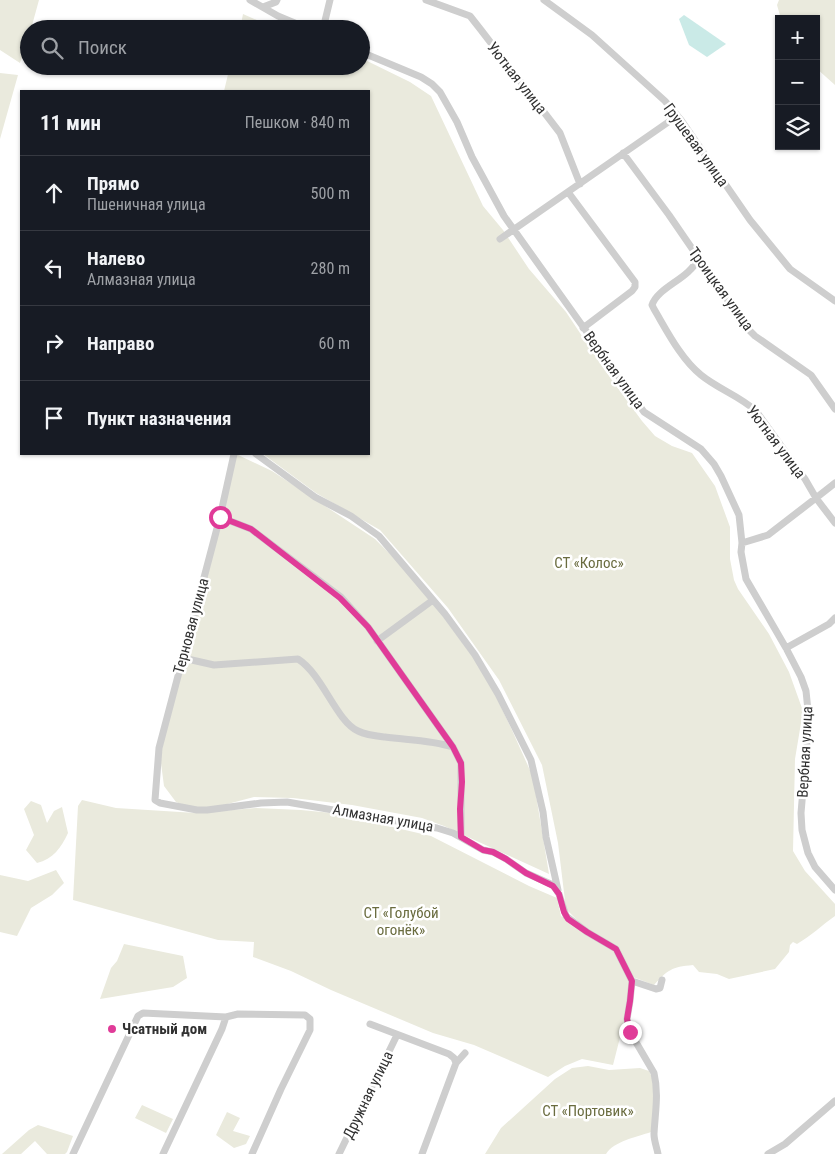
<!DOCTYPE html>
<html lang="ru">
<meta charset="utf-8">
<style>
body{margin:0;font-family:"Roboto Condensed",sans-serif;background:#20242c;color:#f1f3f6}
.controls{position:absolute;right:15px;top:15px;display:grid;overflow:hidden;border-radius:0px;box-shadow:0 1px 4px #0004}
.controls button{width:45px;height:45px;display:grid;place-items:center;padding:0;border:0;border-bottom:1px solid #363941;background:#171b24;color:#f1f3f6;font:25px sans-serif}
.stop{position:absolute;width:15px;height:15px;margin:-11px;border:4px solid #e03b98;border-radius:50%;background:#fff}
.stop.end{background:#e03b98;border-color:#fff;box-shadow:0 1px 5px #0008}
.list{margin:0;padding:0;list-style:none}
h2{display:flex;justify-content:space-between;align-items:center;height:65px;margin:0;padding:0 20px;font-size:21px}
h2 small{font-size:16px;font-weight:400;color:#9ea1a6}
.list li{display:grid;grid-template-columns:32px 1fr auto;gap:15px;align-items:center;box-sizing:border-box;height:75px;padding:0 20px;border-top:1px solid #363941}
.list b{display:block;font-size:19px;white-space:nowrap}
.list p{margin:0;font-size:16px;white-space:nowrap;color:#9ea1a6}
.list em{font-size:16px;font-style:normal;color:#9ea1a6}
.icon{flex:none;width:28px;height:28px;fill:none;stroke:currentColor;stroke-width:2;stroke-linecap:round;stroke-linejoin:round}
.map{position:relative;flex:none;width:835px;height:1154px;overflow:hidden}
.search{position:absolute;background:#171b24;box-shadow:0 1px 4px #0004;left:20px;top:20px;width:350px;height:55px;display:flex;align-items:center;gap:12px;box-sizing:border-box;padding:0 18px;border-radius:28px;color:#9ea1a6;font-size:19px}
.panel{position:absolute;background:#171b24;box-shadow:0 1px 4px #0004;left:20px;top:90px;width:350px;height:365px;border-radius:0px}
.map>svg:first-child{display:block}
</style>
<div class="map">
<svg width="835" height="1154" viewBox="0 0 835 1154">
<rect width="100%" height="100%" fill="#fff"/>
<path fill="#eaeadd" d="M 0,0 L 39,0 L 31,29 L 29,29 L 29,35 L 20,63 L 0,50 Z
M 779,0 L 835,0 L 835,85 L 816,68 L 816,19 L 781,19 L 777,5 Z
M 243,14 L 268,25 L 273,22 L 289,29 L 240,29 Z
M 361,58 L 410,82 L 431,96 L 483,206 L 503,230 L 529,269 L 566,312 L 604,369 L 642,421 L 655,436 L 672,446 L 692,453 L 715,486 L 730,527 L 730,559 L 734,580 L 738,589 L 769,634 L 789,672 L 803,711 L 795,759 L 793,851 L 805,871 L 835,904 L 835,916 C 822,925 811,936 797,944 L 793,942 L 790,945 L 789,952 L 775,969 L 729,979 L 717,974 L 699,972 L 693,965 C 671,967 668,970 654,985 L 633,977 L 619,948 L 585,928 L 566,909 L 558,843 L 542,765 L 499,680 L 448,608 L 380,530 L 316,493 L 263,454 L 369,454 L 369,91 L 224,91 L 230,66 L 361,66 Z
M 0,73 L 18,75 L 0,139 Z
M 236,454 L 272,471 L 375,539 L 404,568 L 431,600 L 486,675 L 511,728 L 533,777 L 549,874 L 444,826 L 422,818 L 352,805 L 293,798 L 254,797 L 216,807 L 188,807 L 176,802 L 164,786 L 159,748 Z
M 82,800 L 116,808 L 196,813 L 256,808 L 301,810 L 332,813 L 431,836 L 529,886 L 557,898 L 561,916 L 585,933 L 617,952 L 629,981 L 625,1018 L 613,1065 L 582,1059 L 565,1066 L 548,1077 L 474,1045 L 433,1033 L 331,990 L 291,971 L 253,957 L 254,942 L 218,940 L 73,900 L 78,806 Z
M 31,801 L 41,805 L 47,823 L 54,811 L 62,807 L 68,833 C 61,848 53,859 37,863 L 26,850 L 34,835 L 24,809 Z
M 56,870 L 64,883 L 52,895 L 31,908 L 17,936 L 0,932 L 0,875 L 28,881 Z
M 124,944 L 183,956 L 187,978 L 173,987 L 100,999 L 111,968 L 117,961 Z
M 588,1066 L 609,1070 L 640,1068 L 649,1071 C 659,1089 653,1112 651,1132 C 637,1137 614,1141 606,1154 L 485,1154 L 501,1128 L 555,1079 L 572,1068 Z
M 142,1105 L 173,1119 L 166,1133 L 135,1118 Z
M 227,1112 L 240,1118 L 233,1131 L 250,1136 L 246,1144 L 234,1148 L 216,1135 Z
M 38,1125 L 73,1136 L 67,1152 L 65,1154 L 47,1154 L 35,1141 L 21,1154 L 2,1154 L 29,1130 Z"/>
<path fill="#caeae7" d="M 684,15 L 726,44 L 707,57 L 689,45 L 679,19 Z"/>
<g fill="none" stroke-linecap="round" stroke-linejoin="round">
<path stroke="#cecece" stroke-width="7" d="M 250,0 L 278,16 L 309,29
M 426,0 L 470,16 L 481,30 L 560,133 L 580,184
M 544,0 L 592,35 L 665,101 L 681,120 L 750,220 L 790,269 L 835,301
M 263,7 L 276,2 L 277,0
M 323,29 L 330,0
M 361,52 L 421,77 L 432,84 L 440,92 L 457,122 L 472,157 L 504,216 L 644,412 L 701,449 L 714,464 L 721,476 L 739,515 L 742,543 L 741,552 L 746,579 L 786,648 L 801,677 L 806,691 L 809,720 L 801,813 L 802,830 L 808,853 L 815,867 L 835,890
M 623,153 L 669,215 L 746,327 L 755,336 L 811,375 L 835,409
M 568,192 L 635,282 L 635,287 L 632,291 L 583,328
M 500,239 L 677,116
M 698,259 C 689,279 658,287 652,305 L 654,309 C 667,331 681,359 701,375 C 718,389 740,396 756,411 L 805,479 L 816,498 L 835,483
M 234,454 L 220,517 L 159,748 L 155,800 L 160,803 L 197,810 L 207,810 L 261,803 L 287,802 L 437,828 L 453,833 L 483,850 L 493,852 L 506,859 L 526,873 L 553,885 L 559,894 L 566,916 L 587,932 L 616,949 L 632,981
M 256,454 L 315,497 L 351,516 L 379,536 L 445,614 L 475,655 L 498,694 L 531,760 L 543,812 L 546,837 L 558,890
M 220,517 L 251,529 L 341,597 L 368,627 L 453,747 L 461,763 L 461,837
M 742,543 L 768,535 L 816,498 L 835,523
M 377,641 L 433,600
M 786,648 L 829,624 L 835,618
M 183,658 L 214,665 L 298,659 C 323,675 336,721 358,731 C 366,735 376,736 385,737 C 407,740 431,740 453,747
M 370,1024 L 449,1054 L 454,1058 L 456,1063
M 73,1154 L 138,1016 L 143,1013 L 226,1017
M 163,1154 L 222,1029 L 226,1017 L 238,1014 L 305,1015 L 310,1019 L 310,1030 L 281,1089 L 252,1154
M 339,1154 L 397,1035
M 422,1154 L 456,1063 L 465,1053
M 658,1154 C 657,1148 654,1141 654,1134 C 655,1113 659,1094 654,1073 L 630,1032 L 628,1025 L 627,1019 L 630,1001 L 632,981 L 656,989 L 660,988 L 662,980
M 768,1154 L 785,1144 L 835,1101"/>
</g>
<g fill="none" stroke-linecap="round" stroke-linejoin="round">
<path stroke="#e03b98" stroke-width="6" d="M 220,517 L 251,529 L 340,598 L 368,627 L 453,747 L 461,763 L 462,782 L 460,809 L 461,837 L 483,850 L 493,852 L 506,859 L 526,873 L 553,886 L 559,894 L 564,912 L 568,919 L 587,932 L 616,949 L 632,981 L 630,1001 L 627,1019 L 630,1032"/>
</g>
<circle fill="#e03b98" stroke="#fff" stroke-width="2" cx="112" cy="1029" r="5"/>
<g text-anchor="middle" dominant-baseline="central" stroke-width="5" stroke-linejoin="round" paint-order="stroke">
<g font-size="15" fill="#313131" stroke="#fff">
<text transform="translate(517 78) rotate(52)">Уютная улица</text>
<text transform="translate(696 145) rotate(54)">Грушевая улица</text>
<text transform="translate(721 289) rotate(54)">Троицкая улица</text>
<text transform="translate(614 370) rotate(54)">Вербная улица</text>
<text transform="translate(776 442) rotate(53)">Уютная улица</text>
<text transform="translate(191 626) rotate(-75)">Терновая улица</text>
<text transform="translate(805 752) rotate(-87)">Вербная улица</text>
<text transform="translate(383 818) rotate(10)">Алмазная улица</text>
<text transform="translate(368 1095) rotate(-64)">Дружная улица</text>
</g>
<g font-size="15" fill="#6a6c3f" stroke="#fff">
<text x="589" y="563">СТ «Колос»</text>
<text x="401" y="913">СТ «Голубой<tspan x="401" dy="17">огонёк»</tspan></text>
<text x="588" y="1111">СТ «Портовик»</text>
</g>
<g font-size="15" font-weight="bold" fill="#313131" stroke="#fff" text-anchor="start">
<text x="122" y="1029">Чсатный дом</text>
</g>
</g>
</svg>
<div class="controls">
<button>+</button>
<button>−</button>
<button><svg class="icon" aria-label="layers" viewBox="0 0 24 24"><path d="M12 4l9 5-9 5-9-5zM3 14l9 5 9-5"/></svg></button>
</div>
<div class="stop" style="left:220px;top:517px"></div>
<div class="stop end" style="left:630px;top:1032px"></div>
<div class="search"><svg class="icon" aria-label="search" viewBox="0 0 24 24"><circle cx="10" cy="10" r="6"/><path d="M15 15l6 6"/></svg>Поиск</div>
<section class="panel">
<h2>11 мин<small>Пешком · 840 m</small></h2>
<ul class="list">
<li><svg class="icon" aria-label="ahead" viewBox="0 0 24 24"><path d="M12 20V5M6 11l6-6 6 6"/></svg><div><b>Прямо</b><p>Пшеничная улица</p></div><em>500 m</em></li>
<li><svg class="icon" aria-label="left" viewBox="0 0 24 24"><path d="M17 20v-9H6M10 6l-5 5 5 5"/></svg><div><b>Налево</b><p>Алмазная улица</p></div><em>280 m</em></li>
<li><svg class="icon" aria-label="right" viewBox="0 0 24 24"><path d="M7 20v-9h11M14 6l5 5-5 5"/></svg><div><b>Направо</b></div><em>60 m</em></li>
<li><svg class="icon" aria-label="arrive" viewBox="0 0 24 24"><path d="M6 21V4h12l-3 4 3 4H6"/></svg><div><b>Пункт назначения</b></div></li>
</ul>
</section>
</div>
